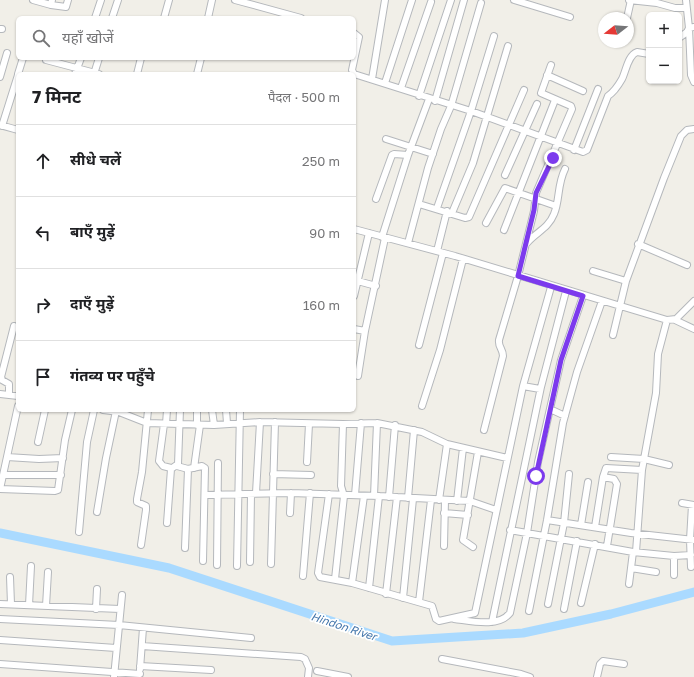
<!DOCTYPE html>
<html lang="hi">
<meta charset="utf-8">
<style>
body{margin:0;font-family:"Golos Text","Noto Sans Devanagari",sans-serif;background:#f6f6f6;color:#202124}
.controls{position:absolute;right:12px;top:12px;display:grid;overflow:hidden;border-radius:6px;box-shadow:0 1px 3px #0004}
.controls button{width:36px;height:36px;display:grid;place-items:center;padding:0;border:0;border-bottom:1px solid #e0e0e0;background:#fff;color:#202124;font:20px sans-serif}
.compass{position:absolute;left:598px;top:12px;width:36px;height:36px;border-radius:50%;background:#fff;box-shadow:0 1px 3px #0004;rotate:253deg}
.stop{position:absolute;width:12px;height:12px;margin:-9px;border:3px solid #7c3aed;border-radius:50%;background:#fff}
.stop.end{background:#7c3aed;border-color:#fff;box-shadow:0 1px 4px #0008}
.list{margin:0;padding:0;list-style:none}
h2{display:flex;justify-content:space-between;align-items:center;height:52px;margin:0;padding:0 16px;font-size:17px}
h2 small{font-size:13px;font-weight:400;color:#757577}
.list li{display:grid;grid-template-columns:26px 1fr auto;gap:12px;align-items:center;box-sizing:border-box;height:72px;padding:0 16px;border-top:1px solid #e0e0e0}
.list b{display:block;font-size:15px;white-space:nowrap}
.list em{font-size:13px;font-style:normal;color:#757577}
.icon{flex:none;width:22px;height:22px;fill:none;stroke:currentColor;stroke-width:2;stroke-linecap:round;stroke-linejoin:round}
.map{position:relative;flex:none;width:694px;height:677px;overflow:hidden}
.search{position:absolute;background:#fff;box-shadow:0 1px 3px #0004;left:16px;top:16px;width:340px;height:44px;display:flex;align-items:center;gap:10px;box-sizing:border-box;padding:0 14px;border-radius:6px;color:#757577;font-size:15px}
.panel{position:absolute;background:#fff;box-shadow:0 1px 3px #0004;left:16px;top:72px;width:340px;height:340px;border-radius:6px}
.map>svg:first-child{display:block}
</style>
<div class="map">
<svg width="694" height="677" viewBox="0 0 694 677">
<rect width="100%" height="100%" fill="#f1efe8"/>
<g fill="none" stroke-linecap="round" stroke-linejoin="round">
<path stroke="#aadaff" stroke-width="9" d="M 0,533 L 169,568 L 392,641 L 523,633 L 611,614 L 694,592"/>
<defs>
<path id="street" d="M 33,0 L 51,5
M 52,0 L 51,5 L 66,7 L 68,0
M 235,0 L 301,18
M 514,0 L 570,17
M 629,0 L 657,3 L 675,8 L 686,8
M 686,0 L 689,28 L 691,75 L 694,82
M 95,18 L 101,0
M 112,18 L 118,0
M 164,18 L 169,0
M 208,18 L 212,0
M 627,18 L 631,0
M 0,29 L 2,29
M 679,38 L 687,32 L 689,28 L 694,27
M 46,60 L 99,74
M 18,74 L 23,58
M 75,74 L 81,58
M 94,74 L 99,58
M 137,74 L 141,58
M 197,74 L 201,58
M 354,74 L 471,111 L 583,152 L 587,150 L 608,96 C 614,92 618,86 622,79 C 626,71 628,55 637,52 L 649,54
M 354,74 L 352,70 L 359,37 L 354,33
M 547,75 L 583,91
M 0,77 L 7,53
M 372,79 L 385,0
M 385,83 L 412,0
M 401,88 L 431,2
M 419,96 L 451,0
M 435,101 L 464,0
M 0,125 L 18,130
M 2,126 L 18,75
M 386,139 L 433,154
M 574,150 L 598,89
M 505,175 L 537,104
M 376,199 L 392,155 L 394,154 L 408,155
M 419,204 L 465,218 L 469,217 L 524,90
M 437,208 L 471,111 L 494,36
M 452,213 L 473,163 L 508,46
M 486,223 L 505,188 L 556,206
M 354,229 L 455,256 L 667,320 L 676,319 L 694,301
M 504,230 L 555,100
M 382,237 L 408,155 L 429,99
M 408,243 L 428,168 L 441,129 L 451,106 L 481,3
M 527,243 C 536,232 548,229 554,214 C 560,200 557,185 565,169
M 638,244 L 687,265
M 437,251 L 447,211
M 593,271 L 626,281
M 354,280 L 376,286
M 354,296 L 369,233
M 675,320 L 694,329
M 354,329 L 365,331
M 613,335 L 626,281 L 664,178 L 681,136 L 687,130 L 694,129
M 419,345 L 443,253
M 358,376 L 365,331 L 385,238
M 523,386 L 540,389
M 0,394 L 18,396
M 9,395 L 9,384 L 2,380 L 1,377 L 14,326
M 422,406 L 440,350 L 463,259
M 550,409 L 565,416
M 103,410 L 119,412 L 147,423 L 214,425 L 260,422 L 256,493
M 197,410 L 197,425
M 212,410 L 214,425
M 226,410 L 227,423
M 260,422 L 343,424 L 377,423 L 422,432 L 447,444 L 507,458
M 164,424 L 159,461 L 163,466 L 171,468
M 166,424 L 167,410
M 484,430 L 503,356 C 503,349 498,347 499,340 L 518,276 L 534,211 L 536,193 L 572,109 L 571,106 L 541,93 L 551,65
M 38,442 L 45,410
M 7,457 L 39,459 L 63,458
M 611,457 L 644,459 L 669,465
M 307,462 L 309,424
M 177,466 L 188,469 L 202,466 L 205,468 L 203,561
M 194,468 L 200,425
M 273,474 L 311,475
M 3,475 L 61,475
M 603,477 L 606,468 L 642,470
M 0,489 L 55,491 L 58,490 L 65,440 L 72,410
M 0,489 L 18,406
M 329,494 L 318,573 L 320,577 L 352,583 L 432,606 L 436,619 L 439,621 L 475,613 L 523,386 L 551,287
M 205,495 L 291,493 L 379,496 L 470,501 L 496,510
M 355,495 L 361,423
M 374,496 L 377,423
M 389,497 L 395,425
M 408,498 L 414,430
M 439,500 L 447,444
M 457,501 L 463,448
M 682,503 L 694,505
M 97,512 L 106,458 L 116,411
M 290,513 L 291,493
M 444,513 L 468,515
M 547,520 L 631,533 L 694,540
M 167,523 L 171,469 L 178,464 L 180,410
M 581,525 L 588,482
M 595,527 L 603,477 L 614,479 L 617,484 L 607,546
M 510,530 L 633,552 L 674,556 L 691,555
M 79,532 L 87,442 L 94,410
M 141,545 L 146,510 L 146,506 L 137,502 L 137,499 L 142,472 L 148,410
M 444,546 L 445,500
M 473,547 L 463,540 L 478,452
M 185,548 L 188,469
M 636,552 L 642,470 L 656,393 L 658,354 L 667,320
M 250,562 L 251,494
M 271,564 L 275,422
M 217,565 L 218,463
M 237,566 L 240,410
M 691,567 L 690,540 L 692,505
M 631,568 L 656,572
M 674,575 L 674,556
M 303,576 L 310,493
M 10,577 L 11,604
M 335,579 L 344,496 L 341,486 L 343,424
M 352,583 L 364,496
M 629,584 L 633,552
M 369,588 L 379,496
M 386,594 L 397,497
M 403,598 L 413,499
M 419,602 L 431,500
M 581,603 L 595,544
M 0,604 L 120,609
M 548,604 L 564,523 L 569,474
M 29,605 L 31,566
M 46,606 L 48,572
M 96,609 L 97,589
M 564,609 L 577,541
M 529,611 L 547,520 L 563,423 L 577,372 L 602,301
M 0,619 L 119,625 L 251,638
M 454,619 C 471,621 498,628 510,613 L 527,533 L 538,462 L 561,360 L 583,296
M 492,622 L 541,387 L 566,291
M 0,640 L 116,648
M 142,646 L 301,657 L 305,659 L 309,668 L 308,677
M 442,659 L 521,674 L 530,677
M 0,664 L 140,674
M 140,666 L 211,670
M 140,669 L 143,628
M 317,671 L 348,677
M 114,677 L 122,595
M 597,677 L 600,664 L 603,661 L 624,664"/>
</defs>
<use href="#street" stroke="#b5b8bc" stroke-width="8"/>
<use href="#street" stroke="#fff" stroke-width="6"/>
</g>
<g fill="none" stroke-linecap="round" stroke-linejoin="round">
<path stroke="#7c3aed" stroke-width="5" d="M 536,476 L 561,360 L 583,296 L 518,276 L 534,210 L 536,193 L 553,158"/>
</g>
<g text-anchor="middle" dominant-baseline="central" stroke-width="3.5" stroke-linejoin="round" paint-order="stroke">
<g font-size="11" font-style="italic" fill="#4174aa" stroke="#fff">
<text transform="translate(344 626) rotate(18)">Hindon River</text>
</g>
</g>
</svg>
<div class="controls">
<button>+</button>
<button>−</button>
</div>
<svg class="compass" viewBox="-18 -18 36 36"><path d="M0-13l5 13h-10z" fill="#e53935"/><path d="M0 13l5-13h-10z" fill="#757577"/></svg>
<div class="stop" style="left:536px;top:476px"></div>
<div class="stop end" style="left:553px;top:158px"></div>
<div class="search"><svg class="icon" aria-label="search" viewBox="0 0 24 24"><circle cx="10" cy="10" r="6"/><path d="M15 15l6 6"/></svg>यहाँ खोजें</div>
<section class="panel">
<h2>7 मिनट<small>पैदल · 500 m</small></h2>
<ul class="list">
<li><svg class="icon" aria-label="ahead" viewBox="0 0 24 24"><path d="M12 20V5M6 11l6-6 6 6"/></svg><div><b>सीधे चलें</b></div><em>250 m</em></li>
<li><svg class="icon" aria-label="left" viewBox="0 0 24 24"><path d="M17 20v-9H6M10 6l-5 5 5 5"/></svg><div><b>बाएँ मुड़ें</b></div><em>90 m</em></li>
<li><svg class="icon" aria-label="right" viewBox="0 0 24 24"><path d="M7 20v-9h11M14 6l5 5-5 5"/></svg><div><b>दाएँ मुड़ें</b></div><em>160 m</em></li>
<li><svg class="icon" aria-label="arrive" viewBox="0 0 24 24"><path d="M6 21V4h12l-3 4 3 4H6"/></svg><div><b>गंतव्य पर पहुँचे</b></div></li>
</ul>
</section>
</div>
